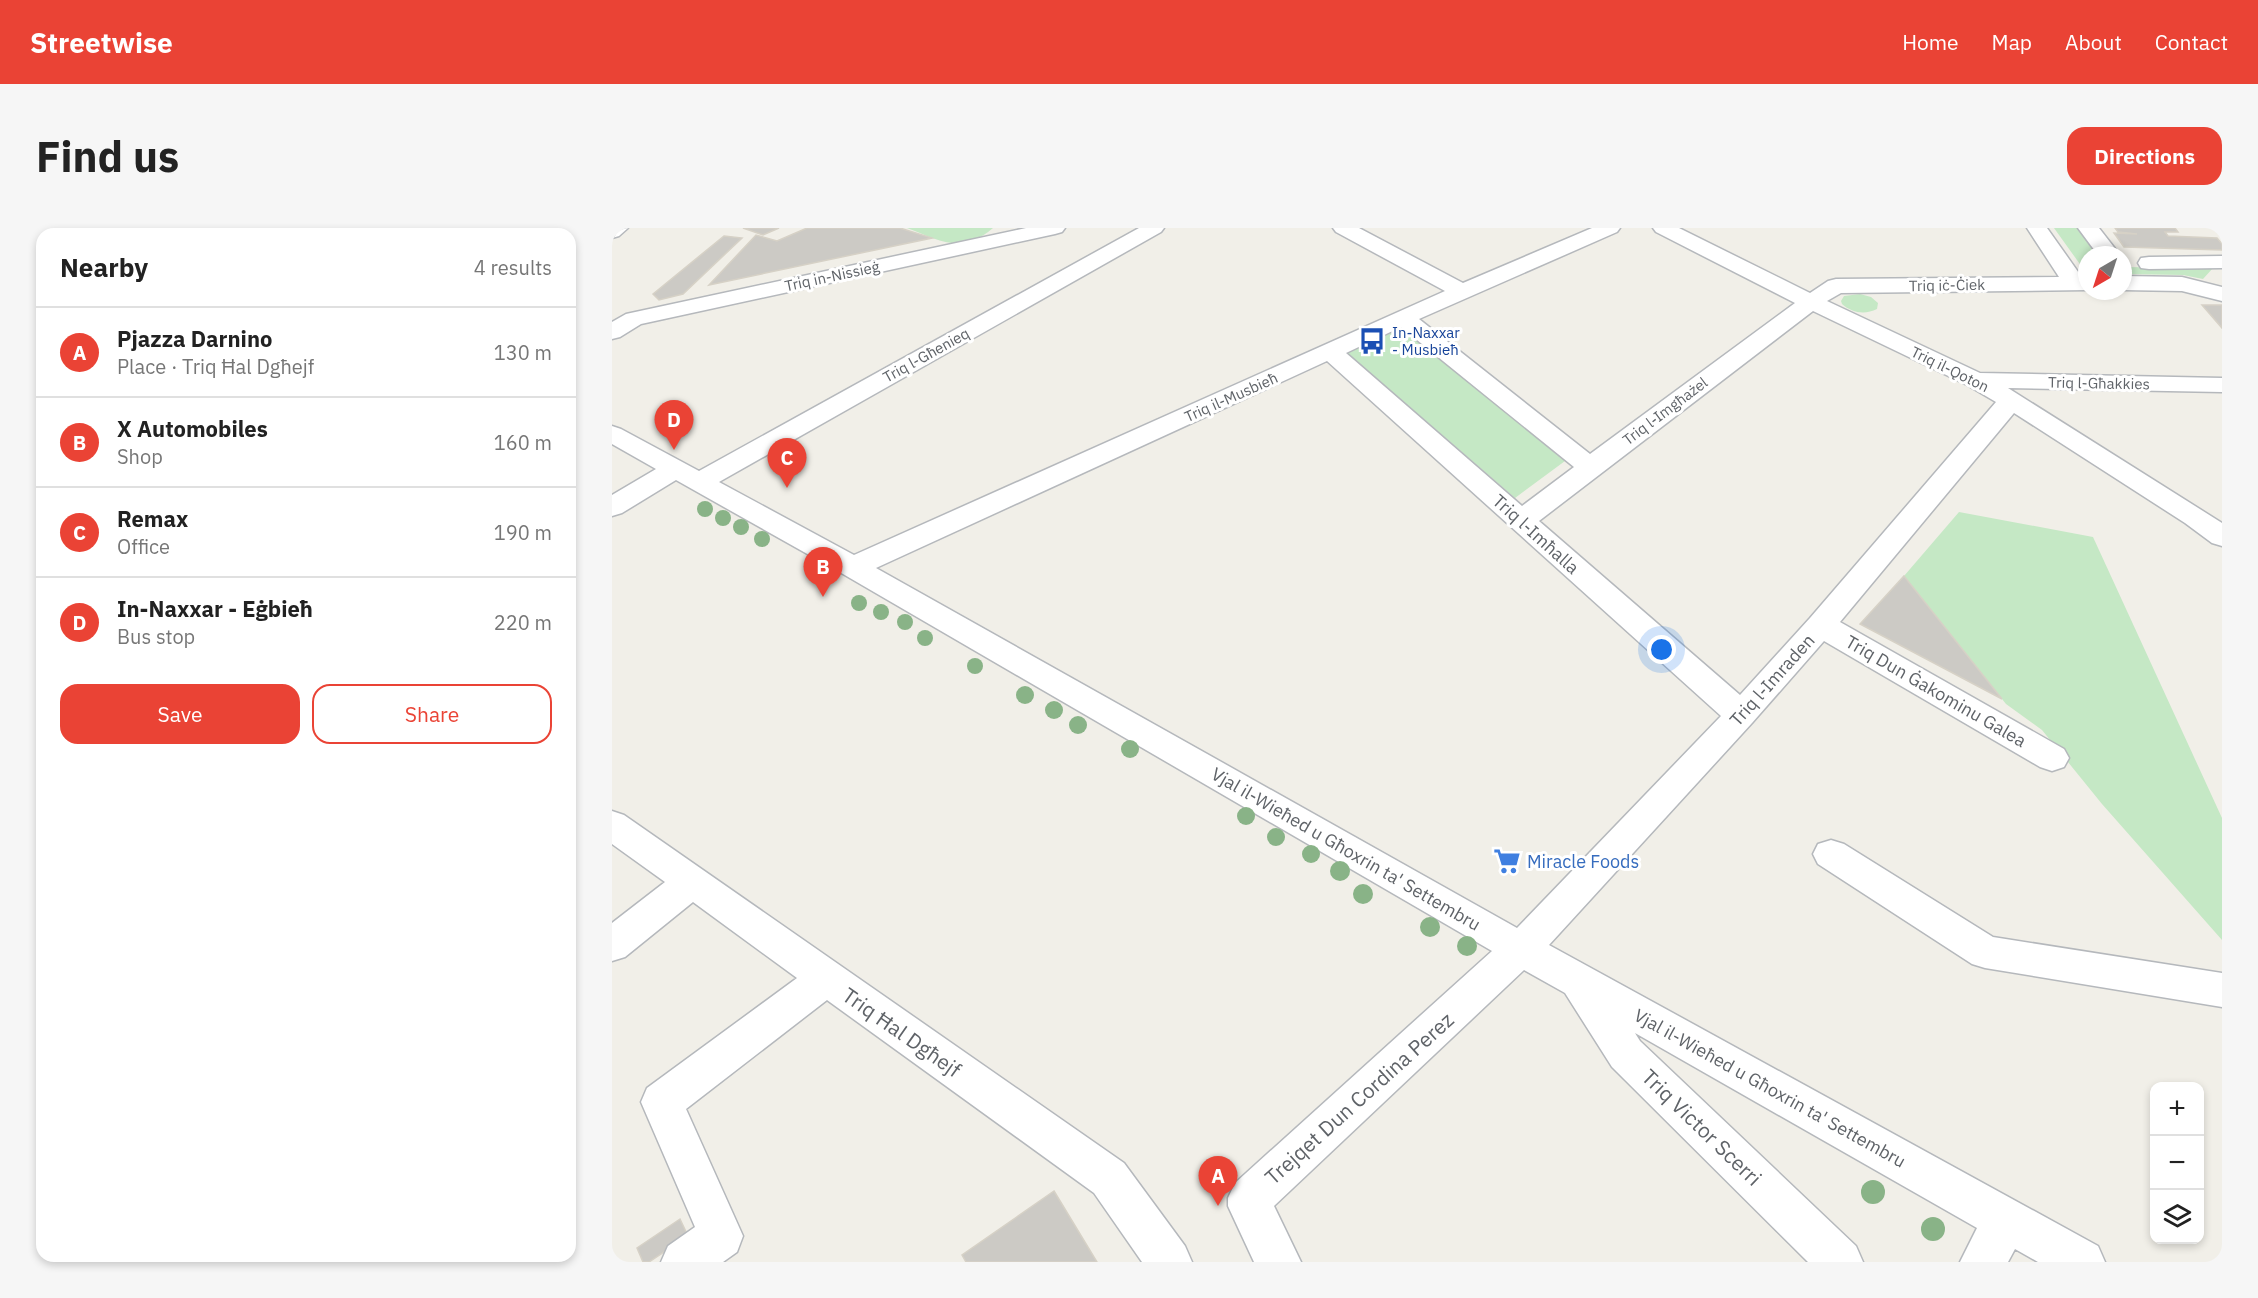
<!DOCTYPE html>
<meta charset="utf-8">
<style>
body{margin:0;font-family:"IBM Plex Sans",sans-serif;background:#f6f6f6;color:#222}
.controls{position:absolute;right:18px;bottom:18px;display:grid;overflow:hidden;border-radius:12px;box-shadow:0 3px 9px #0003}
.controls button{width:54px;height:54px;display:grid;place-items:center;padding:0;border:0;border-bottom:2px solid #e0e0e0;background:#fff;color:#222;font:30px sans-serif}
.compass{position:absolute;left:1466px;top:18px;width:54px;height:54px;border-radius:50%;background:#fff;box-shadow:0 3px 9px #0003;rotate:219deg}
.you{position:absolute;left:1050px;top:422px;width:21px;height:21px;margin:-15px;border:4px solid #fff;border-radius:50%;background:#1a73e8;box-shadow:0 0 0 9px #1a73e833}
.badge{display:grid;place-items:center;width:39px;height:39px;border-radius:50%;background:#ea4335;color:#fff;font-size:20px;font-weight:700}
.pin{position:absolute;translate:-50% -50px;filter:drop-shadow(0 2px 3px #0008)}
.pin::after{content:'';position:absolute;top:32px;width:21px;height:18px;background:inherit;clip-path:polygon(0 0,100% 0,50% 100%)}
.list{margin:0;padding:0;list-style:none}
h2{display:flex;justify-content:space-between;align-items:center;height:78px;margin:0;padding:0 24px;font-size:26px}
h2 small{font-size:20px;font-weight:400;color:#767676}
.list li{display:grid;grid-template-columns:39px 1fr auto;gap:18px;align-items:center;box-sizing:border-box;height:90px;padding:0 24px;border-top:2px solid #e0e0e0}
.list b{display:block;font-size:22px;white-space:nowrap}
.list p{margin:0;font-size:20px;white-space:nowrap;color:#767676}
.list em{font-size:20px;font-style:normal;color:#767676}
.actions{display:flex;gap:12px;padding:18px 24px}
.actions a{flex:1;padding:14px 0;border:2px solid #ea4335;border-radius:18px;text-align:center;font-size:21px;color:#ea4335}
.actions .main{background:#ea4335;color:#fff}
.icon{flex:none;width:33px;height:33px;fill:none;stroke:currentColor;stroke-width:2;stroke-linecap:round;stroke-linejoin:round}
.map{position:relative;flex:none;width:1610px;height:1034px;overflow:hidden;border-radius:18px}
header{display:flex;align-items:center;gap:36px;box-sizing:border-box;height:84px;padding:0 30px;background:#ea4335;color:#fff}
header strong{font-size:28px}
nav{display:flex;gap:33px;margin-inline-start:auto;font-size:21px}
.intro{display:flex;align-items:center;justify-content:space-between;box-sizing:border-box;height:144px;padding:0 36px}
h1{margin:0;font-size:42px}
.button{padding:15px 27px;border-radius:18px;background:#ea4335;color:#fff;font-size:21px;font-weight:700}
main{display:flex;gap:36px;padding:0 36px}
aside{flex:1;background:#fff;border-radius:18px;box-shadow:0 3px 9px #0003}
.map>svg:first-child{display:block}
</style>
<header>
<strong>Streetwise</strong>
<nav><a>Home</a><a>Map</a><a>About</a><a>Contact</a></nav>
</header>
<div class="intro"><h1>Find us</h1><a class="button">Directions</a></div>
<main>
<aside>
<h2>Nearby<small>4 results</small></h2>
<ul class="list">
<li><span class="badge">A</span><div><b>Pjazza Darnino</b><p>Place · Triq Ħal Dgħejf</p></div><em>130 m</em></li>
<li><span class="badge">B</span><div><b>X Automobiles</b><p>Shop</p></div><em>160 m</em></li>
<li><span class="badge">C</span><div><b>Remax</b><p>Office</p></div><em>190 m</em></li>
<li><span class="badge">D</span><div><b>In-Naxxar - Eġbieħ</b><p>Bus stop</p></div><em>220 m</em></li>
</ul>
<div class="actions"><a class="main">Save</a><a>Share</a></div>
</aside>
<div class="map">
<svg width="1610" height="1034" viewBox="0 0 1610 1034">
<rect width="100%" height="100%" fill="#f1efe8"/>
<path fill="#c5e8c5" d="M 295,0 L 381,0 C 349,27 329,13 295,0 Z
M 1442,0 L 1466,0 L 1488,27 L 1475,27 L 1475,46 Z
M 1511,39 L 1601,40 L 1591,51 L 1571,47 L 1511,46 Z
M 1248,66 L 1259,69 L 1266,75 L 1265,81 C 1253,87 1240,85 1230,76 L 1229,73 L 1232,68 Z
M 786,97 L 953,233 L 903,270 L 733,123 Z
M 1347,284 L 1481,309 L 1610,590 L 1610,712 L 1490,576 L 1430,502 L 1394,476 L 1292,348 Z"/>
<path fill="#cccac5" stroke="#d6d1c6" stroke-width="1.5" d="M 131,0 L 167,0 L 151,7 Z
M 195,0 L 288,0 L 320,10 L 97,57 L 144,7 L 165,13 Z
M 1503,0 L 1563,0 L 1566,4 L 1553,4 L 1556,8 L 1605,10 L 1610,16 L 1610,22 L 1512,19 L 1502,5 L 1525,6 L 1506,4 Z
M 112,8 L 130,10 L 71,66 L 47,72 L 41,66 Z
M 1590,77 L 1610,77 L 1610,100 Z
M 1292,348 L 1390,471 L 1248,396 Z
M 442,963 L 485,1034 L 354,1034 L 350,1027 Z
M 68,991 L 76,1008 L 37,1034 L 31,1034 L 25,1020 Z"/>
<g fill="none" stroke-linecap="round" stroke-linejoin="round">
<defs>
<path id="minor" d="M 0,0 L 16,0 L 7,8 L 0,10 Z
M 414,0 L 453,0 L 450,4 L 443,6 L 29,96 L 8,109 L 0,111 L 0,94 L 14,86 Z
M 527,0 L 552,0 L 549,4 L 107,254 L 242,327 L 833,63 L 724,4 L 721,0 L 747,0 L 851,55 L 980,0 L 1008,0 L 1005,4 L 807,91 L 978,226 L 1183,75 L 1044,4 L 1041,0 L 1067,0 L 1198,65 L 1216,53 L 1224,51 L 1447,49 L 1415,0 L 1435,0 L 1469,48 L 1475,48 L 1475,62 L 1229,65 L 1215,73 L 1368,145 L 1610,150 L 1610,164 L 1396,160 L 1610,295 L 1610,318 L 1600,315 L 1573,295 L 1402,185 L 1228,394 L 1452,521 L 1457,530 L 1452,539 L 1440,543 L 1428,539 L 1212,413 L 1140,495 L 937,717 L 1486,1018 L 1493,1034 L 1426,1034 L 1403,1021 L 1396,1034 L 1348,1034 L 1365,1000 L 1023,805 L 1028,813 L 1244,1018 L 1251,1034 L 1196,1034 L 1000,839 L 953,765 L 912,742 L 662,978 L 689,1034 L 642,1034 L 616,978 L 616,970 L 623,955 L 880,723 L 231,346 L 64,252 L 10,285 L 0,288 L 0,267 L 44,241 L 0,216 L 0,198 L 9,201 L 87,243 ZM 1201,83 L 1355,157 L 1384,174 L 1198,390 L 1128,467 L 927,293 ZM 789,99 L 962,239 L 910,278 L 734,125 ZM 715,133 L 1109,488 L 905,700 L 264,340 Z
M 1466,0 L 1487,0 L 1508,27 L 1486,27 Z
M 1610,28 L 1610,40 L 1537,41 L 1529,40 L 1526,35 L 1529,30 L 1537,29 Z
M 1511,48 L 1570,49 L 1610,59 L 1610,73 L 1570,63 L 1511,62 Z
M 0,583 L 12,587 L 512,935 L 573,1018 L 580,1034 L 530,1034 L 482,965 L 215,772 L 74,881 L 131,1008 L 125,1024 L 111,1034 L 49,1034 L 56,1018 L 83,999 L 29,874 L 35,860 L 185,750 L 81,674 L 13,729 L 0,733 L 0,695 L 53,654 L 0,616 Z
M 1219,612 L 1232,616 L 1381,709 L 1610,745 L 1610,779 L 1373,740 L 1360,736 L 1206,636 L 1201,626 L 1206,616 Z"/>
</defs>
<use href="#minor" stroke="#b5b8bc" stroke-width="3"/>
<use href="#minor" fill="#fff" fill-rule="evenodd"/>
</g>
<g fill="#89b387">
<circle cx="93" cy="281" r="8"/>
<circle cx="111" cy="290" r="8"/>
<circle cx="129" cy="299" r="8"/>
<circle cx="150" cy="311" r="8"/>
<circle cx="209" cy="350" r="8"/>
<circle cx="247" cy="375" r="8"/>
<circle cx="269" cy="384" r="8"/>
<circle cx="293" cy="394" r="8"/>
<circle cx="313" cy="410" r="8"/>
<circle cx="363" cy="438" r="8"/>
<circle cx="413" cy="467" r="9"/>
<circle cx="442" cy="482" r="9"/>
<circle cx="466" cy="497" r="9"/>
<circle cx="518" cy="521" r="9"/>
<circle cx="634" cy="588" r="9"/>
<circle cx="664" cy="609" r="9"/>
<circle cx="699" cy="626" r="9"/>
<circle cx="728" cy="643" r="10"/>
<circle cx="751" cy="666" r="10"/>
<circle cx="818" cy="699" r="10"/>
<circle cx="855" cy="718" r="10"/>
<circle cx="1261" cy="964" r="12"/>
<circle cx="1321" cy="1001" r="12"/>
</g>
<defs>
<symbol id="bus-bare" viewBox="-9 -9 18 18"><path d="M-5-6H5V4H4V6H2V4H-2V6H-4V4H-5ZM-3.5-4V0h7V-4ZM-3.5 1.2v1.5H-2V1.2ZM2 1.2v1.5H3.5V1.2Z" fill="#1a4fb4" stroke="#fff" stroke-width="2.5" paint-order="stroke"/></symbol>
<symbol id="supermarket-bare" viewBox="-9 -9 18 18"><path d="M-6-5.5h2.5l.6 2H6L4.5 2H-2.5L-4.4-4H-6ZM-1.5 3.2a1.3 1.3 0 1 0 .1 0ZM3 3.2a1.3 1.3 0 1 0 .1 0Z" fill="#3f7fe0" stroke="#fff" stroke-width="2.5" paint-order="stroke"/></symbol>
</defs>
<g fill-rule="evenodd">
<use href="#bus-bare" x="741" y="94" width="38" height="38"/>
<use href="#supermarket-bare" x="876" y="614" width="38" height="38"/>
</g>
<g text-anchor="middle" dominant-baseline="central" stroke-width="6" stroke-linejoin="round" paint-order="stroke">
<g font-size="15" fill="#5f6368" stroke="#fff">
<text transform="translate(220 48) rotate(-12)">Triq in-Nissieġ</text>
<text transform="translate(1335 57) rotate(-1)">Triq iċ-Ċiek</text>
<text transform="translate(314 127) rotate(-29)">Triq l-Għenieq</text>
<text transform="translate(1338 141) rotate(26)">Triq il-Qoton</text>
<text transform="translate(1487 155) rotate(1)">Triq l-Għakkies</text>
<text transform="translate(619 169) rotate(-24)">Triq il-Musbieħ</text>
<text transform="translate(1053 183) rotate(-37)">Triq l-Imgħażel</text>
</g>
<g font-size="15" fill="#164399" stroke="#fff" text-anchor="start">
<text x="780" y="104">In-Naxxar<tspan x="780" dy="17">- Musbieħ</tspan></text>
</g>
<g font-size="18" fill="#5f6368" stroke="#fff">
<text transform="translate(924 306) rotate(42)">Triq l-Imħalla</text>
<text transform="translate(1160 452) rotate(-48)">Triq l-Imraden</text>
<text transform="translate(1324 463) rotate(30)">Triq Dun Ġakominu Galea</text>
<text transform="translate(734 621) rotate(30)">Vjal il-Wieħed u Għoxrin ta' Settembru</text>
<text transform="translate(1158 860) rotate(29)">Vjal il-Wieħed u Għoxrin ta' Settembru</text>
</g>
<g font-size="18" fill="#366cbe" stroke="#fff" text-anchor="start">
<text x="915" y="633">Miracle Foods</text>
</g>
<g font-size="21" fill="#5f6368" stroke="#fff">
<text transform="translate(290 804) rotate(35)">Triq Ħal Dgħejf</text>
<text transform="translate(747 870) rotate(-42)">Trejqet Dun Cordina Perez</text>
<text transform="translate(1090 899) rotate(44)">Triq Victor Scerri</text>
</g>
</g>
</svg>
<div class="controls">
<button>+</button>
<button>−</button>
<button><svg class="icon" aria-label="layers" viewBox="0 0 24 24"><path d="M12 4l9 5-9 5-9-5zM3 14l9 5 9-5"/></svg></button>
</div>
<svg class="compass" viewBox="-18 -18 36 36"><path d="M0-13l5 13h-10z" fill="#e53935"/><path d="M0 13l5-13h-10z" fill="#767676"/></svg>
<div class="you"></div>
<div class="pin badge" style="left:606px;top:978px">A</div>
<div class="pin badge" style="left:211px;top:369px">B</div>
<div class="pin badge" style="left:175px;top:260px">C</div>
<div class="pin badge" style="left:62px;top:222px">D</div>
</div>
</main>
